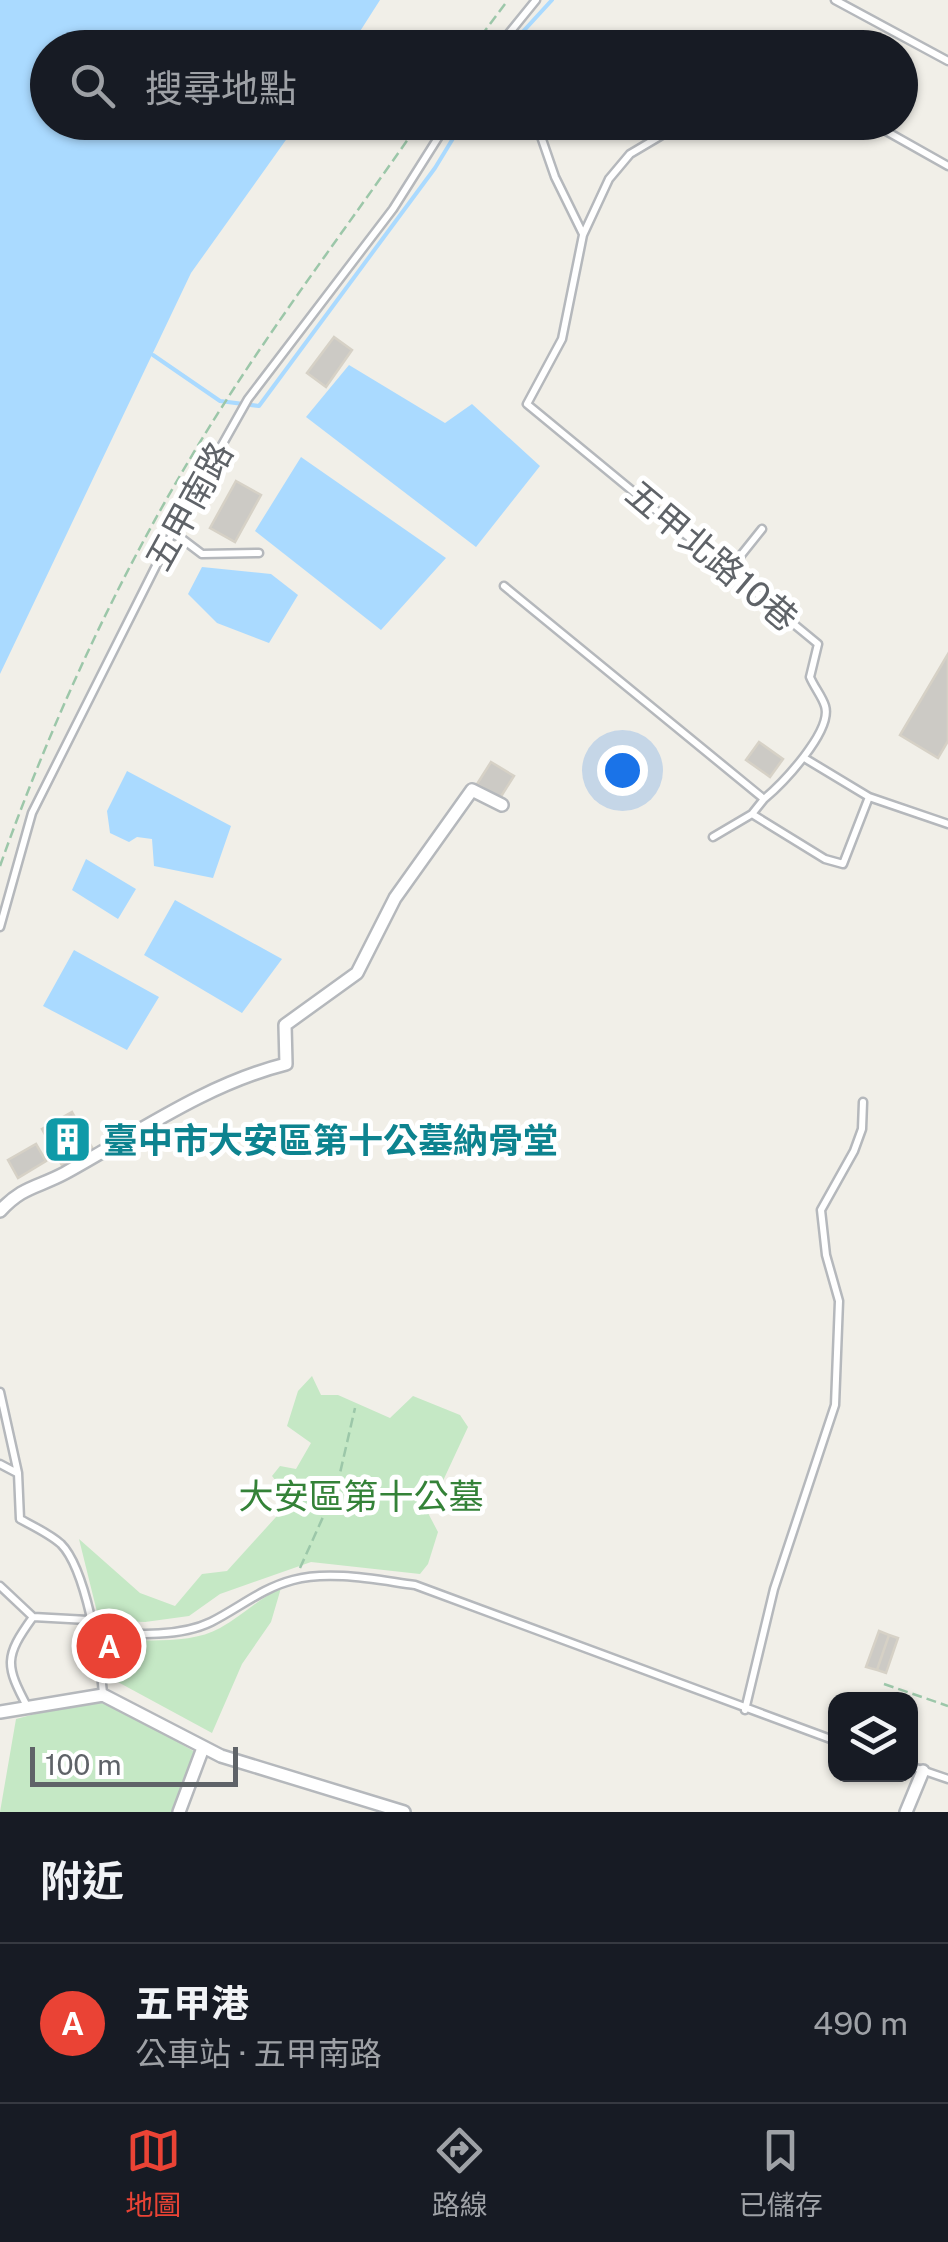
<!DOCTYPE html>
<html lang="zh-TW">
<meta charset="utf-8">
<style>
body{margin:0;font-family:"Public Sans","Noto Sans TC",sans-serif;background:#242831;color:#f1f3f6}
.controls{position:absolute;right:30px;bottom:30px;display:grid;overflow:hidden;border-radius:20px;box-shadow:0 2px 8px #0004}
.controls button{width:90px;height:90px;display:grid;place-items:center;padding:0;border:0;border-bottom:2px solid #363941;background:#171b24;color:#f1f3f6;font:50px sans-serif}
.scale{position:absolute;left:30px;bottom:25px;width:208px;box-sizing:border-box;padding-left:10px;border:5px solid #5f6368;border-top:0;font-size:28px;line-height:35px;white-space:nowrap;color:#5f6368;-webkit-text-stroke:8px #fff;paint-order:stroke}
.you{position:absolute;left:622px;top:770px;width:35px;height:35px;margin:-25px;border:8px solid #fff;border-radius:50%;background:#1a73e8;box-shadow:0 0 0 15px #1a73e833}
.badge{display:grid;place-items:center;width:65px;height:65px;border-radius:50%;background:#ea4335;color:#fff;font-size:32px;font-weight:700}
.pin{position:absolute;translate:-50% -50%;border:5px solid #fff;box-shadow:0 2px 10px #0006}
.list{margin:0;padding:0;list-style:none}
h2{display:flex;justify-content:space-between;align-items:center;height:130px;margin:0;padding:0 40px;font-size:42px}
h2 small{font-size:32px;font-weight:400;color:#9ea1a6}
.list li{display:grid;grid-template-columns:65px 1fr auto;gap:30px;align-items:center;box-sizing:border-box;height:160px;padding:0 40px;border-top:2px solid #363941}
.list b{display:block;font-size:38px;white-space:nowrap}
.list p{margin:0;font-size:32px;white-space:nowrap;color:#9ea1a6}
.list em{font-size:32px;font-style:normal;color:#9ea1a6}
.icon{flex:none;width:55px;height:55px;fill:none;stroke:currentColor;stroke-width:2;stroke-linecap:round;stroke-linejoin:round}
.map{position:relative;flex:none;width:948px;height:1812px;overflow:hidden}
.search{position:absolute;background:#171b24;box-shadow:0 2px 8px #0004;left:30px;right:30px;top:30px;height:110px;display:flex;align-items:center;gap:25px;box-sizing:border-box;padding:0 35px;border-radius:55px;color:#9ea1a6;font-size:38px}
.sheet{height:290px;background:#171b24}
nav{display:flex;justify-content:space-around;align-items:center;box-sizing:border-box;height:140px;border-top:2px solid #363941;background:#171b24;font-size:28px;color:#9ea1a6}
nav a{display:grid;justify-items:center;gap:5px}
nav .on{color:#ea4335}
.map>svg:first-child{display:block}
</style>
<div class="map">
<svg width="948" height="1812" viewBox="0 0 948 1812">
<rect width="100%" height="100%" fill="#f1efe8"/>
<path fill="#c5e8c5" d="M 312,1376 L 321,1395 L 338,1395 L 390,1418 L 413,1396 L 460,1415 L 468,1427 L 428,1513 L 438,1532 L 428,1564 L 420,1574 L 311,1562 L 220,1594 L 189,1616 L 145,1622 L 99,1620 L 79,1539 L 140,1593 L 175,1606 L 202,1574 L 227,1571 L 276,1517 L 283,1490 L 272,1476 L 280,1466 L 296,1469 L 311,1443 L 287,1426 L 298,1391 Z
M 281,1588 L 271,1622 L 242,1664 L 212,1733 L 116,1681 L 110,1665 L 117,1640 C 149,1640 192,1644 220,1628 C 242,1616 258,1599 281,1588 Z
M 91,1699 L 126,1712 L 195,1752 L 172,1812 L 0,1812 L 16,1719 Z"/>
<path fill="#aadaff" d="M 0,0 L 380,0 L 350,47 L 48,48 L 48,122 L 298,123 L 191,273 L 0,674 Z
M 349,365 L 445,423 L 472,404 L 540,466 L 476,547 L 306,417 Z
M 301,457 L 446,558 L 381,630 L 255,531 Z
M 202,567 L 271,574 L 298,595 L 269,643 L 217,623 L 188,594 Z
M 127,771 L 231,826 L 213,878 L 154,866 L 152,839 L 137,837 L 129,842 L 110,833 L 107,811 Z
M 86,859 L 136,889 L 118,919 L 72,890 Z
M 175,900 L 282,959 L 242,1013 L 144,955 Z
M 74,950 L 159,997 L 127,1050 L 43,1006 Z"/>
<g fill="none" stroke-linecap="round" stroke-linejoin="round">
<path stroke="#aadaff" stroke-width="4" d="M 508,48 L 552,0
M 153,355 L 220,401 L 259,406 L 435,168 L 463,122"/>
</g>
<path fill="#cccac5" stroke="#d6d1c6" stroke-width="2.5" d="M 334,337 L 352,350 L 326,387 L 307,373 Z
M 236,481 L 261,495 L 235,542 L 210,528 Z
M 948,654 L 948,741 L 938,758 L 900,735 Z
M 759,742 L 783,759 L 770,777 L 746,760 Z
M 491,762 L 514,776 L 500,798 L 477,784 Z
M 72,1112 L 94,1151 L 64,1169 L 42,1129 Z
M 36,1144 L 46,1161 L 18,1178 L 8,1160 Z
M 879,1631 L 889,1635 L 877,1670 L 866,1667 Z
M 889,1635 L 898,1638 L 886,1673 L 877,1670 Z"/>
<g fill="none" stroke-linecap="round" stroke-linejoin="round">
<defs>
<path id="service" d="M 835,0 L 948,61
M 497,48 L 536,0
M 536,122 L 555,177 L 583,234
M 870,122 L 948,166
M 173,532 L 202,554 L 259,553
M 730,569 L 762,529
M 504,586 L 764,799 C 782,784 833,731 825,706 C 822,696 814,687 810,677 L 818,644 L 527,404 L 562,339 L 583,235 L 609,179 L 630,154 L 684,122
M 806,759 L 869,797 L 948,824
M 752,814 L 825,859 L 843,864 L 869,797
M 713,837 L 752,814 L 764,799
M 0,927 L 32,813 L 173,532 L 248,399 L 393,209 L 448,122
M 0,1392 L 18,1473 L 20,1519 C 33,1526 50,1534 61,1544 C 86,1569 100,1658 103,1693
M 0,1464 L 17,1473
M 0,1586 L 33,1617 L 88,1620
M 97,1632 C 132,1634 178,1638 211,1622 C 239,1608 262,1588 293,1580 C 330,1570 377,1580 415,1585 L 836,1741
M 28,1708 C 5,1665 4,1657 33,1617
M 745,1710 L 774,1589 L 835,1405 L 839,1301 L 826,1255 L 821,1210 L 854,1151 L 862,1129 L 863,1102
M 910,1766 L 948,1779"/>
<path id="minor" d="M 0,1211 C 23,1186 37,1188 65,1173 C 136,1134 206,1084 286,1064 L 285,1025 L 357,973 L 395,898 L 472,790 L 502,805
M 0,1712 L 103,1695 L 221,1756 L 404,1812
M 179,1812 L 203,1748
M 906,1812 L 923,1771"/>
</defs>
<use href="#service" stroke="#b5b8bc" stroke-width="11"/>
<use href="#minor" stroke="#b5b8bc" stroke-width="16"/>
<path stroke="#9cc7a9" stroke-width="2.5" stroke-dasharray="10 5" stroke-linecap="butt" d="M 472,48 L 508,0
M 0,866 C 58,703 135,541 229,396 C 289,303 357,213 420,122
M 300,1568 L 337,1486 L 355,1408
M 884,1684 L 948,1706"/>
<use href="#service" stroke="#fff" stroke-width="6"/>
<use href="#minor" stroke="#fff" stroke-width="11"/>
</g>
<defs>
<symbol id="building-square" viewBox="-11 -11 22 22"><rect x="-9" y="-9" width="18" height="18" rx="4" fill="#0f9aa8" stroke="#fff"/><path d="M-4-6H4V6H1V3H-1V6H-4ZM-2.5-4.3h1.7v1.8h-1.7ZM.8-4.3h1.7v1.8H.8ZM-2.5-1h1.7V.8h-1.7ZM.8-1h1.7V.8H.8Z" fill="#fff"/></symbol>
</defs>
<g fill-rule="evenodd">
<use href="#building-square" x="40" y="1112" width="55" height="55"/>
</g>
<g text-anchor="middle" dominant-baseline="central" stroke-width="10" stroke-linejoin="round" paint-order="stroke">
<g font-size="35" fill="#5f6368" stroke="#fff">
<text transform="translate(189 506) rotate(-61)">五甲南路</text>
<text transform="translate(712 556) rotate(40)">五甲北路10巷</text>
</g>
<g font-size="35" font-weight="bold" fill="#0d838f" stroke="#fff" text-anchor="start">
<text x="103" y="1140">臺中市大安區第十公墓納骨堂</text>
</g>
<g font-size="35" fill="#348238" stroke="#fff">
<text x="361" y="1496">大安區第十公墓</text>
</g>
</g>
</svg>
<div class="controls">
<button><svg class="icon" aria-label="layers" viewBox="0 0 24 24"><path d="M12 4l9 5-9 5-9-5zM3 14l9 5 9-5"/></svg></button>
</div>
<div class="scale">100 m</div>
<div class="you"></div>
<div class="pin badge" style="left:109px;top:1646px">A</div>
<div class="search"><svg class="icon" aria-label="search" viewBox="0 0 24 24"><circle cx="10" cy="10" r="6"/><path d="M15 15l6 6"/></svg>搜尋地點</div>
</div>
<section class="sheet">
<h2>附近<small></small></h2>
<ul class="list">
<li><span class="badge">A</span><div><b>五甲港</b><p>公車站 · 五甲南路</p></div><em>490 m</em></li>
</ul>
</section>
<nav>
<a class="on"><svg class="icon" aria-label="map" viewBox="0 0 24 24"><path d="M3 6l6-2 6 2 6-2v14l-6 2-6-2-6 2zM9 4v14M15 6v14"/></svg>地圖</a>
<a><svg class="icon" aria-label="directions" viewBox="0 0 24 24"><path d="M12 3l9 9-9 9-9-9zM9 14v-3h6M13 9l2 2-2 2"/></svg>路線</a>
<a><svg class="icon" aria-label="saved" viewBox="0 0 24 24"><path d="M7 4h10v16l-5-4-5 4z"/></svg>已儲存</a>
</nav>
